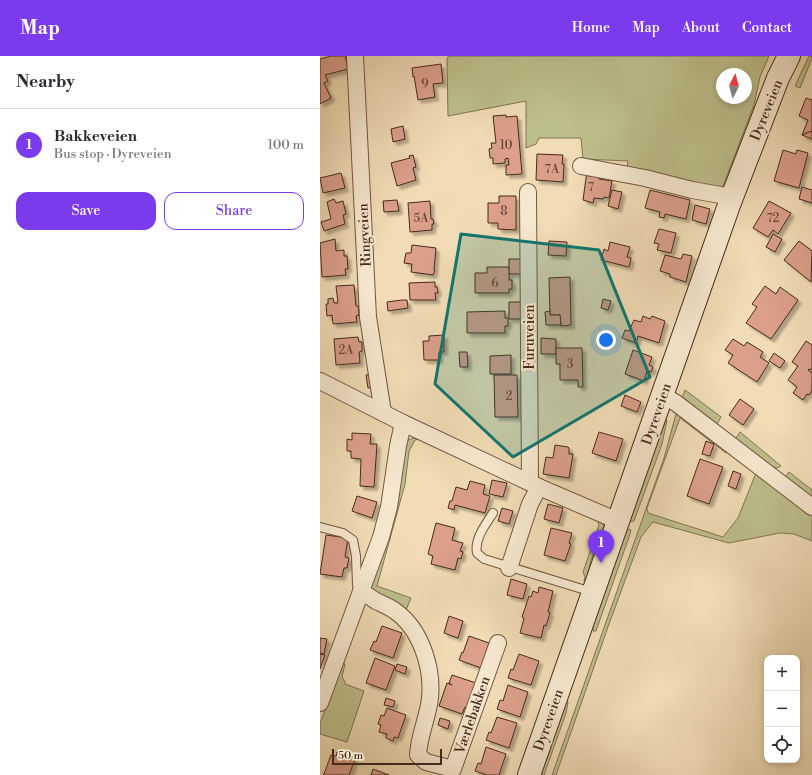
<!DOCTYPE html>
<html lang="en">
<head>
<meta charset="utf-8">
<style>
  body { margin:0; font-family:"Libre Bodoni",serif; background:#f2f2f3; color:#2b2b33 }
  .controls { position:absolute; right:12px; bottom:12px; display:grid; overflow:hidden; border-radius:8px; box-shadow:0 2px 6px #0003 }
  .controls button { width:36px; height:36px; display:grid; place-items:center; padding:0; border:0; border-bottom:1px solid #e1e1e2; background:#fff; color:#2b2b33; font:20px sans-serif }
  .compass { position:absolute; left:396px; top:12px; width:36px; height:36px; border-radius:50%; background:#fff; box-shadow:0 2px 6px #0003; rotate:6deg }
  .scale { position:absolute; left:12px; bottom:10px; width:110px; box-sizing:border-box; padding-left:4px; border:2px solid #462a1b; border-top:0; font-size:11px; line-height:14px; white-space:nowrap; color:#462a1b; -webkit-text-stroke:3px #f6e8cf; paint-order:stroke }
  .you { position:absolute; left:286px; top:284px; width:14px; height:14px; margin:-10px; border:3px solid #fff; border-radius:50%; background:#1a73e8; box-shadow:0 0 0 6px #1a73e833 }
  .badge { display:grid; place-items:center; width:26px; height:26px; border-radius:50%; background:#7c3aed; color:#fff; font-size:13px; font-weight:700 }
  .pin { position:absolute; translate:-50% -33px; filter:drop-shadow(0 1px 2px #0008) }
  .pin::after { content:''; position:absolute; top:21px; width:14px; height:12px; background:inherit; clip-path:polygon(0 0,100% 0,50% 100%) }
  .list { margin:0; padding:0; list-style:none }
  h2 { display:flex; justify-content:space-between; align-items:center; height:52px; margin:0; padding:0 16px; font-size:17px }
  h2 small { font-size:13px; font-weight:400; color:#7c7c81 }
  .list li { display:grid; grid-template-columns:26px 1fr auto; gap:12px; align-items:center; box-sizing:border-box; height:72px; padding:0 16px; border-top:1px solid #e1e1e2 }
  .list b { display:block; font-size:15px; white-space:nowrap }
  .list p { margin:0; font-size:13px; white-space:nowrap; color:#7c7c81 }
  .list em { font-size:13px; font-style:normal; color:#7c7c81 }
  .actions { display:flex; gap:8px; padding:12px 16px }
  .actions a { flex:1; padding:9px 0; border:1px solid #7c3aed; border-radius:12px; text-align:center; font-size:14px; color:#7c3aed }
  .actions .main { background:#7c3aed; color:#fff }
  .icon { flex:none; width:22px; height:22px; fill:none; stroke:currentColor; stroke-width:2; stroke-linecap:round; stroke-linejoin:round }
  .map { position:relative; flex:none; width:492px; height:719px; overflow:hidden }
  header { display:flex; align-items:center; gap:24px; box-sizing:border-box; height:56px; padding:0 20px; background:#7c3aed; color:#fff }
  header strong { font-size:19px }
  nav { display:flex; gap:22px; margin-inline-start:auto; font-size:14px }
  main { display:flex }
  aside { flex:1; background:#fff }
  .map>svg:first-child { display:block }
</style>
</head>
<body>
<header>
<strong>Map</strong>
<nav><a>Home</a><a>Map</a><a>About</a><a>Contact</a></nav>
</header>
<main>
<aside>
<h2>Nearby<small></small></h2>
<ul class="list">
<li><span class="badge">1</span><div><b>Bakkeveien</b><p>Bus stop · Dyreveien</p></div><em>100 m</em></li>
</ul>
<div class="actions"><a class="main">Save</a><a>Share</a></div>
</aside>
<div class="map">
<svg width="492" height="719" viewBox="0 0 492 719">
  <defs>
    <filter id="shadow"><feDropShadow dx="3.5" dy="3.5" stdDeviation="1" flood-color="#0004"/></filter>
  </defs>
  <rect width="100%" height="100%" fill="#f1dcb5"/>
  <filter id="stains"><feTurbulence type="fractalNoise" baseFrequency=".005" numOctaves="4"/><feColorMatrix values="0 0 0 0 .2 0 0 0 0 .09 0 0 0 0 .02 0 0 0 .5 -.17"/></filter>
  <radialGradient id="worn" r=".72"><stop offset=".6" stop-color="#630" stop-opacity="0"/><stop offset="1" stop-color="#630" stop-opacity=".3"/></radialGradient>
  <g fill="#bdbf8b" stroke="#827453" fill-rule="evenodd">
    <path d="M128 0H449L440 21 434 49 403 130 399 133 307 112 308 105 263 103 261 82H219L216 88 206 92V45L128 60 127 3 128 2ZM402 18H426V42H402Z"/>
    <path d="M489 0H492V2L480 32 475 30Z"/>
    <path d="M365 334 401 361 397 368 362 342Z"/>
    <path d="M359 357 407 394 406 397 360 362 327 452 328 457 403 481 418 462 436 417 492 457V485L474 478 460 477 409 487 333 466 321 481 289 568 236 719H232L344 402 356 358Z"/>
    <path d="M346 363 347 364 342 388 314 465 311 466 309 463Z"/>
    <path d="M420 376 461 410 457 412 452 411 417 384 416 382Z"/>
    <path d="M94 382H104L95 384 89 395 85 428 57 530 91 542 86 554 101 571 108 584 103 581 53 534 51 531V521L83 391 88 384Z"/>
    <path d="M469 416 492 434V443L465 421Z"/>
    <path d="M278 466H282L284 470 271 504 266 525H264L265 521 263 516 279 469Z"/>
    <path d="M305 472 311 474 309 481 276 575H273L274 560Z"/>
    <path d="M22 606 25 608 22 621 25 626V628L44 635 27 686 0 678V668Z"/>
    <path d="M248 646 246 657 224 719H218L245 647Z"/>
  </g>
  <g fill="#db9f8a" stroke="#462a1b" filter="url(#shadow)">
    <path d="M11 0H25L28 13 5 19 8 25 4 27 11 42 0 48V3Z"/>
    <path d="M121 8 123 27 113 28 115 41 98 44 94 20 93 21 92 12Z"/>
    <path d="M486 42 492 44V75L482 79 488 64 479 60Z"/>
    <path d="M186 59V61L197 60 202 118 186 119V109H189L188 102 185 103V107L173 108V102H170L169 93 172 92 171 87H176L173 60Z"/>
    <path d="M83 70 85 83 73 86 71 73Z"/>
    <path d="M492 75V83L482 79Z"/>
    <path d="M463 94 476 98 477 94 488 97 479 132 454 125Z"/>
    <path d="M217 98 243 99 242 108H244L243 126 216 124Z"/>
    <path d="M93 99 96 111 93 112 96 124 77 130 71 107 90 102 89 100Z"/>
    <path d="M267 115 280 117 279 123 292 125 289 142 284 141 283 143 274 142 273 147 263 144Z"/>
    <path d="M21 117 25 132 3 137 0 122Z"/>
    <path d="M482 131 492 134V147L479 143Z"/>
    <path d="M292 134 302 136 298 153 288 150Z"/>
    <path d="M330 134 370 144 366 163 345 158 344 162 339 161 340 156 325 152Z"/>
    <path d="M179 140H196V174L178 173V167H168V147H179Z"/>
    <path d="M14 143 16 147 23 145 26 158 23 159 25 168 4 175 1 166 11 163 7 146Z"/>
    <path d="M77 144 79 155 64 156 63 145Z"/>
    <path d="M110 145 111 163H113L114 168H112V174L90 176 88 147Z"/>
    <path d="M449 145 471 157 458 178 453 174 448 181 433 172Z"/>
    <path d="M375 149 390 153 386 168 372 164Z"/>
    <path d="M339 173 356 177 351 197 337 194 339 188 334 187Z"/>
    <path d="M453 178 462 183 455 196 446 191Z"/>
    <path d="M15 183 16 195 24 194V200H27L28 213H25L26 219 2 221 0 187Z"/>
    <path d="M229 185 247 186 246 200 228 199Z"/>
    <path d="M479 185 492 195 491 226 464 204Z"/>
    <path d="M290 186 310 191 307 201 311 202 309 211 281 204 284 193 288 195Z"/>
    <path d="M92 189 116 192 114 214H115L113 219 91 216 92 208 84 207 86 197H91Z"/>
    <path d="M363 198 372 200 366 226 350 221V218L340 215 345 199 361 203Z"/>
    <rect x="189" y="203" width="15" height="15"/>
    <path d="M167 211H189V224H192V233H189V237H155V217H167Z"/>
    <path d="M250 221 251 269 241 270 240 259H230L229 222Z"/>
    <path d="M115 226V231H117L118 237H115L116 244H90L89 227Z"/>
    <path d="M34 229 36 250H38L39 259 36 260 37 266 13 268 12 259 7 260 6 248H8V243L13 242 14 247H18L16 230Z"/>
    <path d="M445 230 456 238 460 231 478 244 451 283 426 267 437 251 432 248Z"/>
    <path d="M283 243 291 245 288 254 281 252Z"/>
    <path d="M82 244H87L88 252 68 255 67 246Z"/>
    <path d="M189 246H204L205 263H189Z"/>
    <path d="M185 255V262H188V270H185V277H147V256Z"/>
    <path d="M230 255V259H240L241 269H226L225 256Z"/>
    <path d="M323 260 330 263 332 260 345 265 339 287 318 280 316 287 302 282 305 274 309 275 314 264 321 266Z"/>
    <path d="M124 279V296H119V304H104L103 285H109V280Z"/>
    <path d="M38 281 39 286H42V295L39 296 40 307 16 309 14 283Z"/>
    <path d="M221 282 236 283V298H221Z"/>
    <path d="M413 283 424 290 427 286 443 296 440 301 449 307 437 326 408 307 413 299 405 294Z"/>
    <path d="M486 285 492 289V312L491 314 489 313 488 314 492 317V334L489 339 487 338 483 344 473 337 477 331 468 324 478 310 472 306Z"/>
    <path d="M236 292H262L263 331H258V324H240V308H236Z"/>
    <path d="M313 294 332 301 329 309 333 311 331 316 327 315 324 325 305 318Z"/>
    <path d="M139 296H147L148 311H140Z"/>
    <path d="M454 297 465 305 460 312 449 305Z"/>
    <path d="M191 299V318H170V300Z"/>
    <path d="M53 318 55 331 48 332 46 319Z"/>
    <path d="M174 319H197L198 361H175Z"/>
    <path d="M305 339 321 346 317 356 301 350Z"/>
    <path d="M420 343 434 353 423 369 409 359Z"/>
    <path d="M279 376 303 383 296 405 272 397Z"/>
    <path d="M32 377 51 378 50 388H57L54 431 40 430 41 403 31 402V395H27V383L32 384Z"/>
    <path d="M386 385 394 388 390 400 382 398Z"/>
    <path d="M235 389 248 391 249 392V398H253L249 422 223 418 226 401 233 402Z"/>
    <path d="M380 403 403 411 389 448 367 440Z"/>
    <path d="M413 415 421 418 416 433 408 430Z"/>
    <path d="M172 424 187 427 183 441 169 438Z"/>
    <path d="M150 425 165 429 163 438 170 440 165 457 135 449 134 454 128 452 130 445H132L136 431 147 434Z"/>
    <path d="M37 440 57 446 52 462 32 455Z"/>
    <path d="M228 448 243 452 239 467 224 463Z"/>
    <path d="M182 452 193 455 189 468 178 465Z"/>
    <path d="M116 467 135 472 132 484 143 487 140 495 143 496 141 503 138 502 135 514 111 508 113 500 108 498Z"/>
    <path d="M231 472 252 477 249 487 251 488 245 505 224 499Z"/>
    <path d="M6 479 28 482 25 501 29 502 27 512H24L22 521 0 518Z"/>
    <path d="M191 523 207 528 203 543 187 539Z"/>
    <path d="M219 531 233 535 228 556 230 557 226 570 224 569 221 582 200 577 204 562 202 561 209 540 211 541 213 535 218 537Z"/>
    <path d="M129 560 143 565 138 582 124 577Z"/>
    <path d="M62 570 82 577 73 602 50 594 54 585 56 586Z"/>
    <path d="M149 580 169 587 161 612 139 604 142 596 143 597Z"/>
    <path d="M0 582 7 583 4 598 0 597Z"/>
    <path d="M0 598 5 599 0 613Z"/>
    <path d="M199 598 219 605 211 629 188 622 191 613 193 614Z"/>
    <path d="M55 602 75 610 66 634 46 627Z"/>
    <path d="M77 608 87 611 85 618 75 614Z"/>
    <path d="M132 619 156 627 147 652 145 651 142 658 119 650 127 627 132 629 129 627Z"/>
    <path d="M188 629 208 636 200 661 177 653 180 644 183 645Z"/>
    <path d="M66 642 75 645 73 651 64 649Z"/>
    <path d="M67 652 86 659 78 682 74 681 73 685 66 682 67 678 59 676 61 669 58 668 61 659 64 660Z"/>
    <path d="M177 661 197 667 189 692 166 684 169 676 171 677Z"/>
    <path d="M120 662 130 665 128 673 118 669Z"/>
    <path d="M166 691 186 698 179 719H167L155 715 158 707 161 708Z"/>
    <path d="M17 696 35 703 29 719H3L4 718 11 699 16 700Z"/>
    <path d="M53 713 69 719H51Z"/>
  </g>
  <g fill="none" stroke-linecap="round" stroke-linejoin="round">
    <g stroke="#715642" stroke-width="10">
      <g id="service">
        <path d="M173 457C166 468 154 483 157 497L164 503 272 536"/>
        <path d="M0 471 23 477 33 484 36 500 37 529 39 533"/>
      </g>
    </g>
    <g stroke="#715642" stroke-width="18">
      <g id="minor">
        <path d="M35 0 48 261 63 357"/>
        <path d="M261 110 325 122 372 134 412 141"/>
        <path d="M208 136 210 426"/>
        <path d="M0 325 83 367 219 431 298 465"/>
        <path d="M343 339 356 347 492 451"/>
        <path d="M189 512 210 448 219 431"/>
        <path d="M41 535C46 538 51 542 56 545 62 548 70 551 75 555 101 573 113 612 110 642 108 661 99 679 98 699L106 706 133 713 178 587"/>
        <path d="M0 647 61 481 69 451 78 390 83 367"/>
      </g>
    </g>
    <g stroke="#462a1b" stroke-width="24">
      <path id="secondary" d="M209 719 409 149 458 22 469 0"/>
    </g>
    <use href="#service" stroke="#f6e8cf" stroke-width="8"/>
    <use href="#minor" stroke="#f6e8cf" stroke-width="16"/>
    <use href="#secondary" stroke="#f6e8cf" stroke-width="22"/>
  </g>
  <path fill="#0f766e" fill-opacity="0.2" stroke="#0f766e" stroke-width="3" stroke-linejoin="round" d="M141 178 279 194 330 321 193 401 115 328Z"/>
  <g text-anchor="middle" stroke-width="4" stroke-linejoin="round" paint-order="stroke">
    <g font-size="12" fill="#6b4737">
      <text x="105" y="32">9</text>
      <text x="186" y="93">10</text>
      <text x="232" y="117">7A</text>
      <text x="271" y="135">7</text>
      <text x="184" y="159">8</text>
      <text x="101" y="166">5A</text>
      <text x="453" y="166">72</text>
      <text x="175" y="231">6</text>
      <text x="26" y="298">2A</text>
      <text x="250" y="312">3</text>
      <text x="189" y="344">2</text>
    </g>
    <g font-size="14" fill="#462a1b" stroke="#f6e8cf">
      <text transform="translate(446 54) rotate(-68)" y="5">Dyreveien</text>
      <text transform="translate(44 179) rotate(-93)" y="5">Ringveien</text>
      <text transform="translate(209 281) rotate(-90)" y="5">Furuveien</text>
      <text transform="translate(336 358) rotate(-71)" y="5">Dyreveien</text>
      <text transform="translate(152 659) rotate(-71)" y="5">Værlebakken</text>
      <text transform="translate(228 664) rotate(-71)" y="5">Dyreveien</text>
    </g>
  </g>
  <rect width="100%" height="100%" filter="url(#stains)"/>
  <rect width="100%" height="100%" fill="url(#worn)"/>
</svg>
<div class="controls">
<button>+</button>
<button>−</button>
<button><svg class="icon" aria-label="locate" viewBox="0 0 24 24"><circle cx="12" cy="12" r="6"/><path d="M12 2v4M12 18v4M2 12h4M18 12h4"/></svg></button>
</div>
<svg class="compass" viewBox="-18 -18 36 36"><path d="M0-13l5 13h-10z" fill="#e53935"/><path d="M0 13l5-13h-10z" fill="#7c7c81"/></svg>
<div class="scale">50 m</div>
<div class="you"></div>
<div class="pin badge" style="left:281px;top:507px">1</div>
</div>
</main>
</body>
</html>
